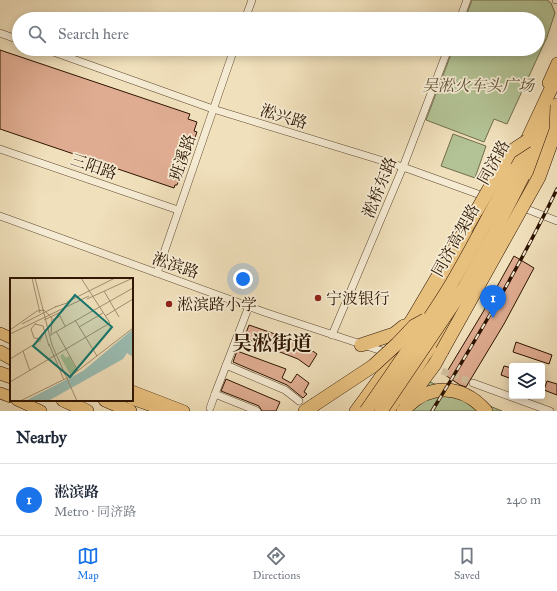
<!DOCTYPE html>
<html lang="en">
<head>
<meta charset="utf-8">
<style>
  body { margin:0; font-family:"IM FELL Great Primer","Noto Serif SC",serif; background:#f2f2f3; color:#1f2937 }
  .controls { position:absolute; right:12px; bottom:12px; display:grid; overflow:hidden; border-radius:4px; box-shadow:0 2px 10px #0003 }
  .controls button { width:36px; height:36px; display:grid; place-items:center; padding:0; border:0; border-bottom:1px solid #e0e1e3; background:#fff; color:#1f2937; font:20px sans-serif }
  .you { position:absolute; left:243px; top:279px; width:14px; height:14px; margin:-10px; border:3px solid #fff; border-radius:50%; background:#1a73e8; box-shadow:0 0 0 6px #1a73e833 }
  .badge { display:grid; place-items:center; width:26px; height:26px; border-radius:50%; background:#1a73e8; color:#fff; font-size:13px; font-weight:700 }
  .pin { position:absolute; translate:-50% -33px; filter:drop-shadow(0 1px 2px #0008) }
  .pin::after { content:''; position:absolute; top:21px; width:14px; height:12px; background:inherit; clip-path:polygon(0 0,100% 0,50% 100%) }
  .list { margin:0; padding:0; list-style:none }
  h2 { display:flex; justify-content:space-between; align-items:center; height:52px; margin:0; padding:0 16px; font-size:17px }
  h2 small { font-size:13px; font-weight:400; color:#747a83 }
  .list li { display:grid; grid-template-columns:26px 1fr auto; gap:12px; align-items:center; box-sizing:border-box; height:72px; padding:0 16px; border-top:1px solid #e0e1e3 }
  .list b { display:block; font-size:15px; white-space:nowrap }
  .list p { margin:0; font-size:13px; white-space:nowrap; color:#747a83 }
  .list em { font-size:13px; font-style:normal; color:#747a83 }
  .icon { flex:none; width:22px; height:22px; fill:none; stroke:currentColor; stroke-width:2; stroke-linecap:round; stroke-linejoin:round }
  .map { position:relative; flex:none; width:557px; height:411px; overflow:hidden }
  .search { position:absolute; background:#fff; box-shadow:0 2px 10px #0003; left:12px; right:12px; top:12px; height:44px; display:flex; align-items:center; gap:10px; box-sizing:border-box; padding:0 14px; border-radius:22px; color:#747a83; font-size:15px }
  .sheet { height:124px; background:#fff }
  nav { display:flex; justify-content:space-around; align-items:center; box-sizing:border-box; height:56px; border-top:1px solid #e0e1e3; background:#fff; font-size:11px; color:#747a83 }
  nav a { display:grid; justify-items:center; gap:2px }
  nav .on { color:#1a73e8 }
  .map>svg:first-child { display:block }
</style>
</head>
<body>
<div class="map">
<svg width="557" height="411" viewBox="0 0 557 411">
  <rect width="100%" height="100%" fill="#f0e0bb"/>
  <filter id="stains"><feTurbulence type="fractalNoise" baseFrequency=".005" numOctaves="4"/><feColorMatrix values="0 0 0 0 .2 0 0 0 0 .09 0 0 0 0 .02 0 0 0 .5 -.17"/></filter>
  <radialGradient id="worn" r=".72"><stop offset=".6" stop-color="#630" stop-opacity="0"/><stop offset="1" stop-color="#630" stop-opacity=".3"/></radialGradient>
  <g fill="#b3c395" stroke="#706c4b">
    <path d="M472 0H547L551 3 555 13 547 37 507 124 494 119 484 142 426 120 453 49H538V19H465Z"/>
    <path d="M453 134 486 146 475 178 441 166Z"/>
    <path d="M430 382 502 411H404L416 390Z"/>
  </g>
  <g fill="#dfac91" stroke="#2d1401">
    <path d="M0 50 190 114 188 119 197 122 194 131 197 132 177 185H175L174 188 0 129Z"/>
    <path d="M514 256 534 268 504 324 466 387 460 385 445 375 483 312Z"/>
    <path d="M249 325 301 343 317 354 309 367 298 359 244 338Z"/>
    <path d="M516 342 552 355 549 364 513 352Z"/>
    <path d="M237 351 286 369 282 378 291 383 297 374 309 383 304 392 307 394 303 398 287 385 233 362Z"/>
    <path d="M504 366 512 368V379L501 375Z"/>
    <path d="M226 379 280 402 276 411H262L259 406 221 391Z"/>
    <path d="M547 381 557 384V395L544 390Z"/>
  </g>
  <g fill="none" stroke-linecap="round" stroke-linejoin="round">
    <path stroke="#d3c19f" stroke-width="7" stroke-dasharray="7 3.5" stroke-linecap="butt" d="M442 371 473 383"/>
    <g stroke="#5e4730" stroke-width="8">
      <g id="street">
        <path d="M556 0H557"/>
        <path d="M245 19 252 0"/>
        <path d="M460 19 467 0"/>
        <path d="M0 33 19 40"/>
        <path d="M45 49 213 109 403 167 486 197"/>
        <path d="M0 149 178 210"/>
        <path d="M519 206 557 221"/>
        <path d="M0 216 264 312 388 353"/>
        <path d="M157 273 234 49"/>
        <path d="M249 306 215 394 257 411"/>
        <path d="M332 335 403 167 448 49"/>
        <path d="M226 365 285 390 299 401"/>
        <path d="M473 383 550 411"/>
        <path d="M210 408 215 394"/>
      </g>
    </g>
    <g stroke="#2d1401" stroke-width="12">
      <g id="primary">
        <path d="M548 83 557 63"/>
        <path d="M512 211 542 156"/>
        <path d="M419 320 433 298 469 237"/>
        <path d="M0 333 11 338"/>
        <path d="M132 391 184 411"/>
        <path d="M0 393 11 397"/>
        <path d="M17 400 41 411"/>
        <path d="M355 411 393 359"/>
        <path d="M389 411 447 323"/>
      </g>
    </g>
    <g stroke="#2d1401" stroke-width="14">
      <g id="highway">
        <path d="M513 170 557 76"/>
        <path d="M523 176 557 105"/>
        <path d="M361 345 394 334 404 326"/>
        <path d="M0 352 11 358"/>
        <path d="M389 365V354L412 320 477 210"/>
        <path d="M0 373 11 377"/>
        <path d="M132 398 169 411"/>
        <path d="M63 400 87 411"/>
        <path d="M105 400 130 411"/>
        <path d="M406 403 435 364 442 351"/>
        <path d="M305 411 314 405"/>
        <path d="M403 411C428 383 461 383 486 411"/>
      </g>
    </g>
    <use href="#street" stroke="#f5ebd3" stroke-width="7"/>
    <use href="#primary" stroke="#e8c07e" stroke-width="11"/>
    <use href="#highway" stroke="#e8c07e" stroke-width="13"/>
    <g stroke="#2d1401" stroke-width="3.5">
      <path id="rail" d="M432 411C477 338 520 266 557 189"/>
    </g>
    <use href="#rail" stroke="#f5ebd3" stroke-width="2" stroke-dasharray="6" stroke-linecap="butt"/>
    <g stroke="#2d1401" stroke-width="14" stroke-linecap="butt">
      <g id="highway-bridge">
        <path d="M477 210 510 152 527 141"/>
        <path d="M442 351 539 177 556 130 557 105"/>
        <path d="M314 405 373 366 397 344 414 326 425 320"/>
        <path d="M366 411C394 370 423 330 449 288 472 249 492 210 513 170"/>
        <path d="M381 411 464 288 494 233 523 176"/>
      </g>
    </g>
    <use href="#highway-bridge" stroke="#e8c07e" stroke-width="13"/>
  </g>
  <g fill="#8f2418" stroke="#f5ebd3" stroke-width="1.5">
    <circle cx="318" cy="298" r="4"/>
    <circle cx="169" cy="304" r="4"/>
  </g>
  <g text-anchor="middle" stroke-width="3.5" stroke-linejoin="round" paint-order="stroke">
    <g font-size="16" font-style="italic" fill="#5c5135" stroke="#f5ebd3">
      <text x="478" y="91">吴淞火车头广场</text>
    </g>
    <g font-size="16" fill="#2d1401" stroke="#f5ebd3">
      <text transform="translate(284 116) rotate(17)" y="6">淞兴路</text>
      <text transform="translate(182 157) rotate(-71)" y="6">班溪路</text>
      <text transform="translate(493 162) rotate(-61)" y="6">同济路</text>
      <text transform="translate(94 166) rotate(19)" y="6">三阳路</text>
      <text transform="translate(379 187) rotate(-68)" y="6">淞桥东路</text>
      <text transform="translate(455 240) rotate(-61)" y="6">同济高架路</text>
      <text transform="translate(176 265) rotate(19)" y="6">淞滨路</text>
    </g>
    <g font-size="16" fill="#2d1401" stroke="#f5ebd3" text-anchor="start">
      <text x="326" y="304">宁波银行</text>
      <text x="177" y="310">淞滨路小学</text>
    </g>
    <g font-size="20" font-weight="bold" fill="#2d1401" stroke="#f5ebd3">
      <text x="272" y="350">吴淞街道</text>
    </g>
  </g>
  <g transform="translate(10 278)">
    <rect width="123" height="123" fill="#f0e0bb"/>
    <path d="M53 76 56 80 59 78 67 93 61 98 50 78Z" fill="#b3c395"/>
    <path d="M123 51V79L117 75 113 81 38 123H15L73 93Z" fill="#9abdb3"/>
    <path fill="none" stroke="#a28e71" stroke-width="1" d="M22 0 30 35M25 0 42 67 67 123M94 13 109 39M77 21 123 0M57 24 105 0M45 29 60 24M95 38 123 21M34 42 53 33M43 42 50 38 55 48M65 42 87 78M26 45 21 51 24 60 31 61 34 54M12 46 47 28M25 46 33 48 39 68M69 49 93 35M0 52 27 33 34 32 42 40 41 58M46 53 68 93M0 56 79 18M42 56 123 10M39 66 54 102M13 73 20 93M0 81 31 62M0 104 100 45 71 0M10 123 61 98 123 50"/>
    <path fill="#0f766e" fill-opacity="0.15" stroke="#0f766e" stroke-width="2" d="M65 17 102 49 60 99 23 68Z"/>
    <rect width="123" height="123" fill="none" stroke="#2d1401" stroke-width="2"/>
  </g>
  <rect width="100%" height="100%" filter="url(#stains)"/>
  <rect width="100%" height="100%" fill="url(#worn)"/>
</svg>
<div class="controls">
<button><svg class="icon" aria-label="layers" viewBox="0 0 24 24"><path d="M12 4l9 5-9 5-9-5zM3 14l9 5 9-5"/></svg></button>
</div>
<div class="you"></div>
<div class="pin badge" style="left:493px;top:318px">1</div>
<div class="search"><svg class="icon" aria-label="search" viewBox="0 0 24 24"><circle cx="10" cy="10" r="6"/><path d="M15 15l6 6"/></svg>Search here</div>
</div>
<section class="sheet">
<h2>Nearby<small></small></h2>
<ul class="list">
<li><span class="badge">1</span><div><b>淞滨路</b><p>Metro · 同济路</p></div><em>240 m</em></li>
</ul>
</section>
<nav>
<a class="on"><svg class="icon" aria-label="map" viewBox="0 0 24 24"><path d="M3 6l6-2 6 2 6-2v14l-6 2-6-2-6 2zM9 4v14M15 6v14"/></svg>Map</a>
<a><svg class="icon" aria-label="directions" viewBox="0 0 24 24"><path d="M12 3l9 9-9 9-9-9zM9 14v-3h6M13 9l2 2-2 2"/></svg>Directions</a>
<a><svg class="icon" aria-label="saved" viewBox="0 0 24 24"><path d="M7 4h10v16l-5-4-5 4z"/></svg>Saved</a>
</nav>
</body>
</html>
